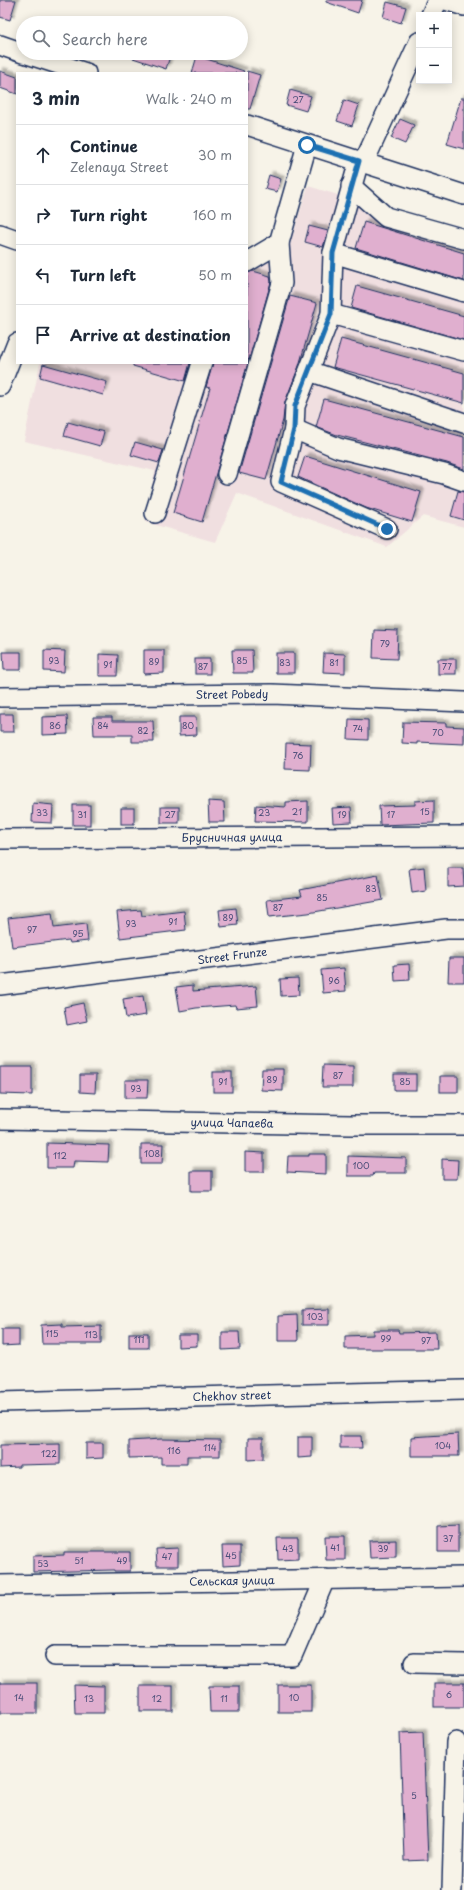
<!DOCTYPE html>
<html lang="en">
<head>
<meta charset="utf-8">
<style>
  body { margin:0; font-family:"Playpen Sans",sans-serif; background:#f2f2f3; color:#1f2937 }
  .controls { position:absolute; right:12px; top:12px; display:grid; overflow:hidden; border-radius:0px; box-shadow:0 2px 10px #0003 }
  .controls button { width:36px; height:36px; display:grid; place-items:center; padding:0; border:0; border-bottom:1px solid #e0e1e3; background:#fff; color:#1f2937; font:20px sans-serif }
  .stop { position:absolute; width:12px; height:12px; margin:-9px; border:3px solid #1f6fb2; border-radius:50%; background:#fff }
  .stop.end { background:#1f6fb2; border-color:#fff; box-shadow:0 1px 4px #0008 }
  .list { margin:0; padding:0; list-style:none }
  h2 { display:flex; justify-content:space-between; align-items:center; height:52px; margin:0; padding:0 16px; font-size:17px }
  h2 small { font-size:13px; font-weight:400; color:#747a83 }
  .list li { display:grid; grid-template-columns:26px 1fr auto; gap:12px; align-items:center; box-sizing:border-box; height:60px; padding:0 16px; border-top:1px solid #e0e1e3 }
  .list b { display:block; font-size:15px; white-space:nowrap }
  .list p { margin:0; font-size:13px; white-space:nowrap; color:#747a83 }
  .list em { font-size:13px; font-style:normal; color:#747a83 }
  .icon { flex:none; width:22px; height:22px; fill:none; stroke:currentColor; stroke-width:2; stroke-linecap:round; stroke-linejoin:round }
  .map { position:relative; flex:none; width:464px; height:1890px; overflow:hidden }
  .search { position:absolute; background:#fff; box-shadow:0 2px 10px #0003; left:16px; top:16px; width:232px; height:44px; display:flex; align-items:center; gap:10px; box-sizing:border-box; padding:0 14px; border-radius:22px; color:#747a83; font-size:15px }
  .panel { position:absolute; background:#fff; box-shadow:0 2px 10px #0003; left:16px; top:72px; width:232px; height:292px; border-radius:0px }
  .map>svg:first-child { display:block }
</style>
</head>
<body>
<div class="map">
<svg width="464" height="1890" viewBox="0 0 464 1890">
  <defs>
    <filter id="shadow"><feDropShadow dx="3.5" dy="-3.5" stdDeviation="1" flood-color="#0004"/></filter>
  </defs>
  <rect width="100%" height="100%" fill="#f7f3e8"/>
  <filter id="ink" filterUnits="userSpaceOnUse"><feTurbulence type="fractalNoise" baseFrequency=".025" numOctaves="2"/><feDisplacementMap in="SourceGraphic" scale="8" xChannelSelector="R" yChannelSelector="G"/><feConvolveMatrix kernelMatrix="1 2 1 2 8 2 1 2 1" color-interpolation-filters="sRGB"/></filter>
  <g filter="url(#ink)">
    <path fill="#f0dfe0" d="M308 186 464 233V527L423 516 387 547 237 493 215 542 145 522 155 471 24 441 40 363H247V255L286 257Z"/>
    <g fill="#e0afcf" stroke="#1b2f5e" filter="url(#shadow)">
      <path d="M0 0H16L10 20 0 17Z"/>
      <path d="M326 0H362L358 13 326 2Z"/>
      <path d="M387 2 406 7 401 23 383 17Z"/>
      <path d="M124 53H171L166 69 124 55Z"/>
      <path d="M197 56 244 71 243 73H192Z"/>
      <path d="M0 71 17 77V94L0 88Z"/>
      <path d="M247 71 260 75 250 109H247Z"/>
      <path d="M290 90 311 96 306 111 286 105Z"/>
      <path d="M461 98H464V149L447 144Z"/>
      <path d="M344 100 359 105 352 126 337 121Z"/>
      <path d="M400 119 414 125 405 144 391 138Z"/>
      <path d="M269 175 281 179 277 192 265 189Z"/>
      <path d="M364 222 464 253V281L356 248Z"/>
      <path d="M309 226 328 231 323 247 305 242Z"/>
      <path d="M253 271 270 276 271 282 249 360 247 359V273Z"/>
      <path d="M357 286 464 316V340L351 308Z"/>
      <path d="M290 296 317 303 299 366 285 402 283 420 266 480 239 473Z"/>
      <path d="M341 339 464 373V403L333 367Z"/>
      <path d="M133 363H190L185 381 133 366Z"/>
      <path d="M213 363H248L202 522 173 513 210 388 206 387Z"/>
      <path d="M43 364 107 382 103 395 40 377Z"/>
      <path d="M324 399 464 437V469L447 463 337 435 316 427Z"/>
      <path d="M68 422 104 432 100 446 64 436Z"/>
      <path d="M135 442 163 450 159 463 131 455Z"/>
      <path d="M305 456 421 492 412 522 366 508 298 477Z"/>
      <path d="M458 491 464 492V520L451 516Z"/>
      <path d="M374 630 398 631 397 659 373 658Z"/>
      <path d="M44 650 65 651 64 672 44 671Z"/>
      <path d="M144 650H164V673L144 674Z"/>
      <path d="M232 650H252L253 673H233Z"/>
      <path d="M3 652H21V670H4Z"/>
      <rect x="276" y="653" width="18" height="20"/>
      <path d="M324 653 345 654V673L323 672Z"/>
      <path d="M99 654 118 655 117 676H99Z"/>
      <rect x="195" y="659" width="15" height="15"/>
      <rect x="438" y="659" width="18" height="15"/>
      <path d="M0 714H13L14 732H0Z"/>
      <path d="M67 716 68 734 42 735V717Z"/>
      <path d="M93 717H112V721H153L154 742H132V735H94Z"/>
      <path d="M179 717H196L197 735 179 736Z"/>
      <path d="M349 719 368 720V740L348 739Z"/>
      <path d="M403 722 446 723V726L464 727V744L417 742V744L402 743Z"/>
      <path d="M286 743 311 744 310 770 285 769Z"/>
      <path d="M434 800V823L380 825 379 806 415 805V801Z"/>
      <path d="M208 801 224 802 225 822H209Z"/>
      <path d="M308 801V822L255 821 256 805 286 807V802Z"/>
      <path d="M33 803 53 805 52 823 32 822Z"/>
      <rect x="73" y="805" width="17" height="20"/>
      <rect x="161" y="807" width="18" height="16"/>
      <path d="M351 807 352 822 333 823 332 808Z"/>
      <rect x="121" y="808" width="13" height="16"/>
      <path d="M424 867 426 891 412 893 409 869Z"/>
      <path d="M448 868H463L464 886 448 887Z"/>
      <path d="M378 875 383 900 308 913 269 917 267 900 302 896 300 890Z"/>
      <path d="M236 908 238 925 221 927 219 910Z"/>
      <path d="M141 910 142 916 184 911 186 930 120 938 117 912Z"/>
      <path d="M52 913 54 928 86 924 88 941 70 943 69 940 12 947 8 918Z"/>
      <path d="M449 958H464V982H448Z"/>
      <path d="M409 964 410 980 395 981 394 965Z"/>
      <path d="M344 968 346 991 323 993 321 970Z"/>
      <path d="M298 978 299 995 281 996 280 979Z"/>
      <path d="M193 985V991L256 986 258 1006 236 1008 235 1005 196 1008 180 1011 176 987Z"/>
      <path d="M143 996 146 1015 126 1018 123 999Z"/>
      <path d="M83 1003 87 1021 67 1025 64 1007Z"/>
      <path d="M323 1065 353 1066V1087H322Z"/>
      <path d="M0 1067H32V1095L0 1094Z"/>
      <path d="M262 1069H283V1091L261 1090Z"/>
      <rect x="213" y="1072" width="19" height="20"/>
      <rect x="394" y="1074" width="22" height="16"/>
      <path d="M80 1075H96L95 1093 80 1092Z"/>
      <rect x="440" y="1076" width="18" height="16"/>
      <path d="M125 1080H148L147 1098H125Z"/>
      <path d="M47 1143 109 1145 108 1162 74 1161 73 1168H47Z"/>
      <path d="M141 1144H163L162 1164H141Z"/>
      <path d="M245 1152 264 1153V1172H245Z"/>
      <path d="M309 1154H326V1174L287 1172 288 1156H309Z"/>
      <path d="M348 1156 406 1158V1173H374L373 1176H348Z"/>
      <path d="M442 1159 458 1160 457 1179H442Z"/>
      <rect x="191" y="1171" width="21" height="20"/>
      <path d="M329 1309V1325H302V1310Z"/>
      <path d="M297 1315 298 1341H278V1316Z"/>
      <path d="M62 1324V1327L101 1326V1344H42L41 1325Z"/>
      <path d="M2 1329H19V1345L2 1346Z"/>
      <path d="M373 1330H398L399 1333 436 1332 437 1349H345V1336L373 1335Z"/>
      <path d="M222 1332H239L240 1349 222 1350Z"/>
      <rect x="129" y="1333" width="19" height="15"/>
      <path d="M178 1335H197V1346L178 1347Z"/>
      <path d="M458 1434 459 1456H411V1437Z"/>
      <path d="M340 1436H361L362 1448H340Z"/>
      <path d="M298 1437H312V1457L298 1458Z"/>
      <path d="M248 1438H263V1459L248 1460Z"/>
      <path d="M161 1439 220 1440V1456H187V1464H161V1457L129 1458V1441Z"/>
      <path d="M86 1443H103V1458L86 1459Z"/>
      <path d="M60 1444V1464L19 1465V1467L0 1468V1445Z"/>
      <path d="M458 1525V1552H438V1526Z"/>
      <path d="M325 1536H345V1560H326Z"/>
      <path d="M277 1538H298V1559L278 1560Z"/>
      <path d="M396 1540V1557L370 1558 369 1541Z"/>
      <path d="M222 1546H240V1565L223 1566Z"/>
      <path d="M178 1548V1566H157L156 1549Z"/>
      <path d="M64 1552H130V1571H114V1570L33 1572V1556L64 1555Z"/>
      <rect x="0" y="1683" width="37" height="30"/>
      <rect x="434" y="1683" width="30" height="24"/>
      <path d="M74 1685 104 1686V1713H75Z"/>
      <rect x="278" y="1685" width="33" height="27"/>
      <rect x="140" y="1686" width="33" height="25"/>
      <path d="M209 1686H239V1712H210Z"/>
      <path d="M423 1732 428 1860 404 1861 400 1733Z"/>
    </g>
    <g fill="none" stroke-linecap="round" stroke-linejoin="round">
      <g stroke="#1b2f5e" stroke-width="22">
        <g id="minor">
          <path d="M445 0 464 6"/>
          <path d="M431 15 438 0"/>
          <path d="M0 45 23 53"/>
          <path d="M24 53 86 73"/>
          <path d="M247 125 464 195"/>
          <path d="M359 161 333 253 331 314 295 406 294 429 281 482 387 529"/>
          <path d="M364 162 419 42"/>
          <path d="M351 186 386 217 464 239"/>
          <path d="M0 234 17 240"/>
          <path d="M333 253 464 292"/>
          <path d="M247 262 279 243 307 145"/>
          <path d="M331 314 464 351"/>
          <path d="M309 371 464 423"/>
          <path d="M0 386 17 343"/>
          <path d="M294 429 338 448 444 474 464 481"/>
          <path d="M227 474 282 283 279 243"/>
          <path d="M155 513 202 363"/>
          <path id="s1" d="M0 697 272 694 464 702"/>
          <path id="s2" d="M0 839 464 836"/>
          <path id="s3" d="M0 985 446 929H464"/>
          <path id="s4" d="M0 1119 351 1125H464"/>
          <path id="s5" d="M0 1402 464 1390"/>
          <path id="s6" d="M0 1585 464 1577"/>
          <path d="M55 1656H292L325 1579"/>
          <path d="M414 1663 464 1664"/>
          <path d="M452 1890 456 1742"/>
        </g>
      </g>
      <use href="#minor" stroke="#f7f3e8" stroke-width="19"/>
    </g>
  </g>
  <g fill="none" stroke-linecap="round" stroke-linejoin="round" filter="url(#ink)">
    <path stroke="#1f6fb2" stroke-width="5" d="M307 145 359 161 333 253 331 314 295 406 294 429 281 482 387 529"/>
  </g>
  <g text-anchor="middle" stroke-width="3.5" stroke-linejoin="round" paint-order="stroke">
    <g font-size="9" fill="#4c4f7a">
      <text x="298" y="103">27</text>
      <text x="385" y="647">79</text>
      <text x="54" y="664">93</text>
      <text x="242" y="664">85</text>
      <text x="154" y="665">89</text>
      <text x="285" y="666">83</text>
      <text x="334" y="666">81</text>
      <text x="108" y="668">91</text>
      <text x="203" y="670">87</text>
      <text x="447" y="670">77</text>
      <text x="55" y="729">86</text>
      <text x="103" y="729">84</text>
      <text x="188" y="729">80</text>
      <text x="358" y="732">74</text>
      <text x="143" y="734">82</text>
      <text x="438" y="736">70</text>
      <text x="298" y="759">76</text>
      <text x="297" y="815">21</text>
      <text x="425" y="815">15</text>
      <text x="42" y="816">33</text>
      <text x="264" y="816">23</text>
      <text x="82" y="818">31</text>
      <text x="170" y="818">27</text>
      <text x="342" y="818">19</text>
      <text x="391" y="818">17</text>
      <text x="371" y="892">83</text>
      <text x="322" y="901">85</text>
      <text x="278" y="911">87</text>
      <text x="228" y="921">89</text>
      <text x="173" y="925">91</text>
      <text x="131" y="927">93</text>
      <text x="32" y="933">97</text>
      <text x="78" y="937">95</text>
      <text x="334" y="984">96</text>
      <text x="338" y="1079">87</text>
      <text x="272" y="1083">89</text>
      <text x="223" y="1085">91</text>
      <text x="405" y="1085">85</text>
      <text x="136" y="1092">93</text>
      <text x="152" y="1157">108</text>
      <text x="60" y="1159">112</text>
      <text x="361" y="1169">100</text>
      <text x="315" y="1320">103</text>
      <text x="52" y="1337">115</text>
      <text x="91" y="1338">113</text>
      <text x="386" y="1342">99</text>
      <text x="139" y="1343">111</text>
      <text x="426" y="1344">97</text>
      <text x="443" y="1449">104</text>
      <text x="210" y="1451">114</text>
      <text x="174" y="1454">116</text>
      <text x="49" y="1457">122</text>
      <text x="448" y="1542">37</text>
      <text x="335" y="1551">41</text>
      <text x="288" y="1552">43</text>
      <text x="383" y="1552">39</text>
      <text x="231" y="1559">45</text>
      <text x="167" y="1560">47</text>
      <text x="79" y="1564">51</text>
      <text x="122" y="1564">49</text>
      <text x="43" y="1567">53</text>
      <text x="449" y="1698">6</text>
      <text x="19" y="1701">14</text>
      <text x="294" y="1701">10</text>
      <text x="89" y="1702">13</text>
      <text x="157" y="1702">12</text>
      <text x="224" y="1702">11</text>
      <text x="414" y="1799">5</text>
    </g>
    <g font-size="11" fill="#1b2f5e" stroke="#f7f3e8">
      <text dy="4" stroke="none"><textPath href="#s1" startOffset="232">Street Pobedy</textPath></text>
      <text dy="4" stroke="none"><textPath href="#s2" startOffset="232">Брусничная улица</textPath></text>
      <text dy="4" stroke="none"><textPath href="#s3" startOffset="234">Street Frunze</textPath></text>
      <text dy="4" stroke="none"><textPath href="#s4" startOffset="232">улица Чапаева</textPath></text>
      <text dy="4" stroke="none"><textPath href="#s5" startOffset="232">Chekhov street</textPath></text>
      <text dy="4" stroke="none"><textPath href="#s6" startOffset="232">Сельская улица</textPath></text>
    </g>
  </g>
</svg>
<div class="controls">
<button>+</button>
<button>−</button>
</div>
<div class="stop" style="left:307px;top:145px"></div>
<div class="stop end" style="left:387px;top:529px"></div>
<div class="search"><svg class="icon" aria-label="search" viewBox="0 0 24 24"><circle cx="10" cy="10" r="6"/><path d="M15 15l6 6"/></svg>Search here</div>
<section class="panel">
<h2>3 min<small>Walk · 240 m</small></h2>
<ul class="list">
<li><svg class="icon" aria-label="ahead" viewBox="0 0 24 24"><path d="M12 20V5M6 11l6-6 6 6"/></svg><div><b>Continue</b><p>Zelenaya Street</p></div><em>30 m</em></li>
<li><svg class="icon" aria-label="right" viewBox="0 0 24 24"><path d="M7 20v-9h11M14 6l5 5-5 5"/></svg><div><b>Turn right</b></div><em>160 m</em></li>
<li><svg class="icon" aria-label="left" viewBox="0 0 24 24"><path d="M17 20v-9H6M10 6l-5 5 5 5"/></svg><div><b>Turn left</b></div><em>50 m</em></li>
<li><svg class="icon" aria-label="arrive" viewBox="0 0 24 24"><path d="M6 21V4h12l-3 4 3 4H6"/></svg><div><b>Arrive at destination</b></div></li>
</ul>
</section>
</div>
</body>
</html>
